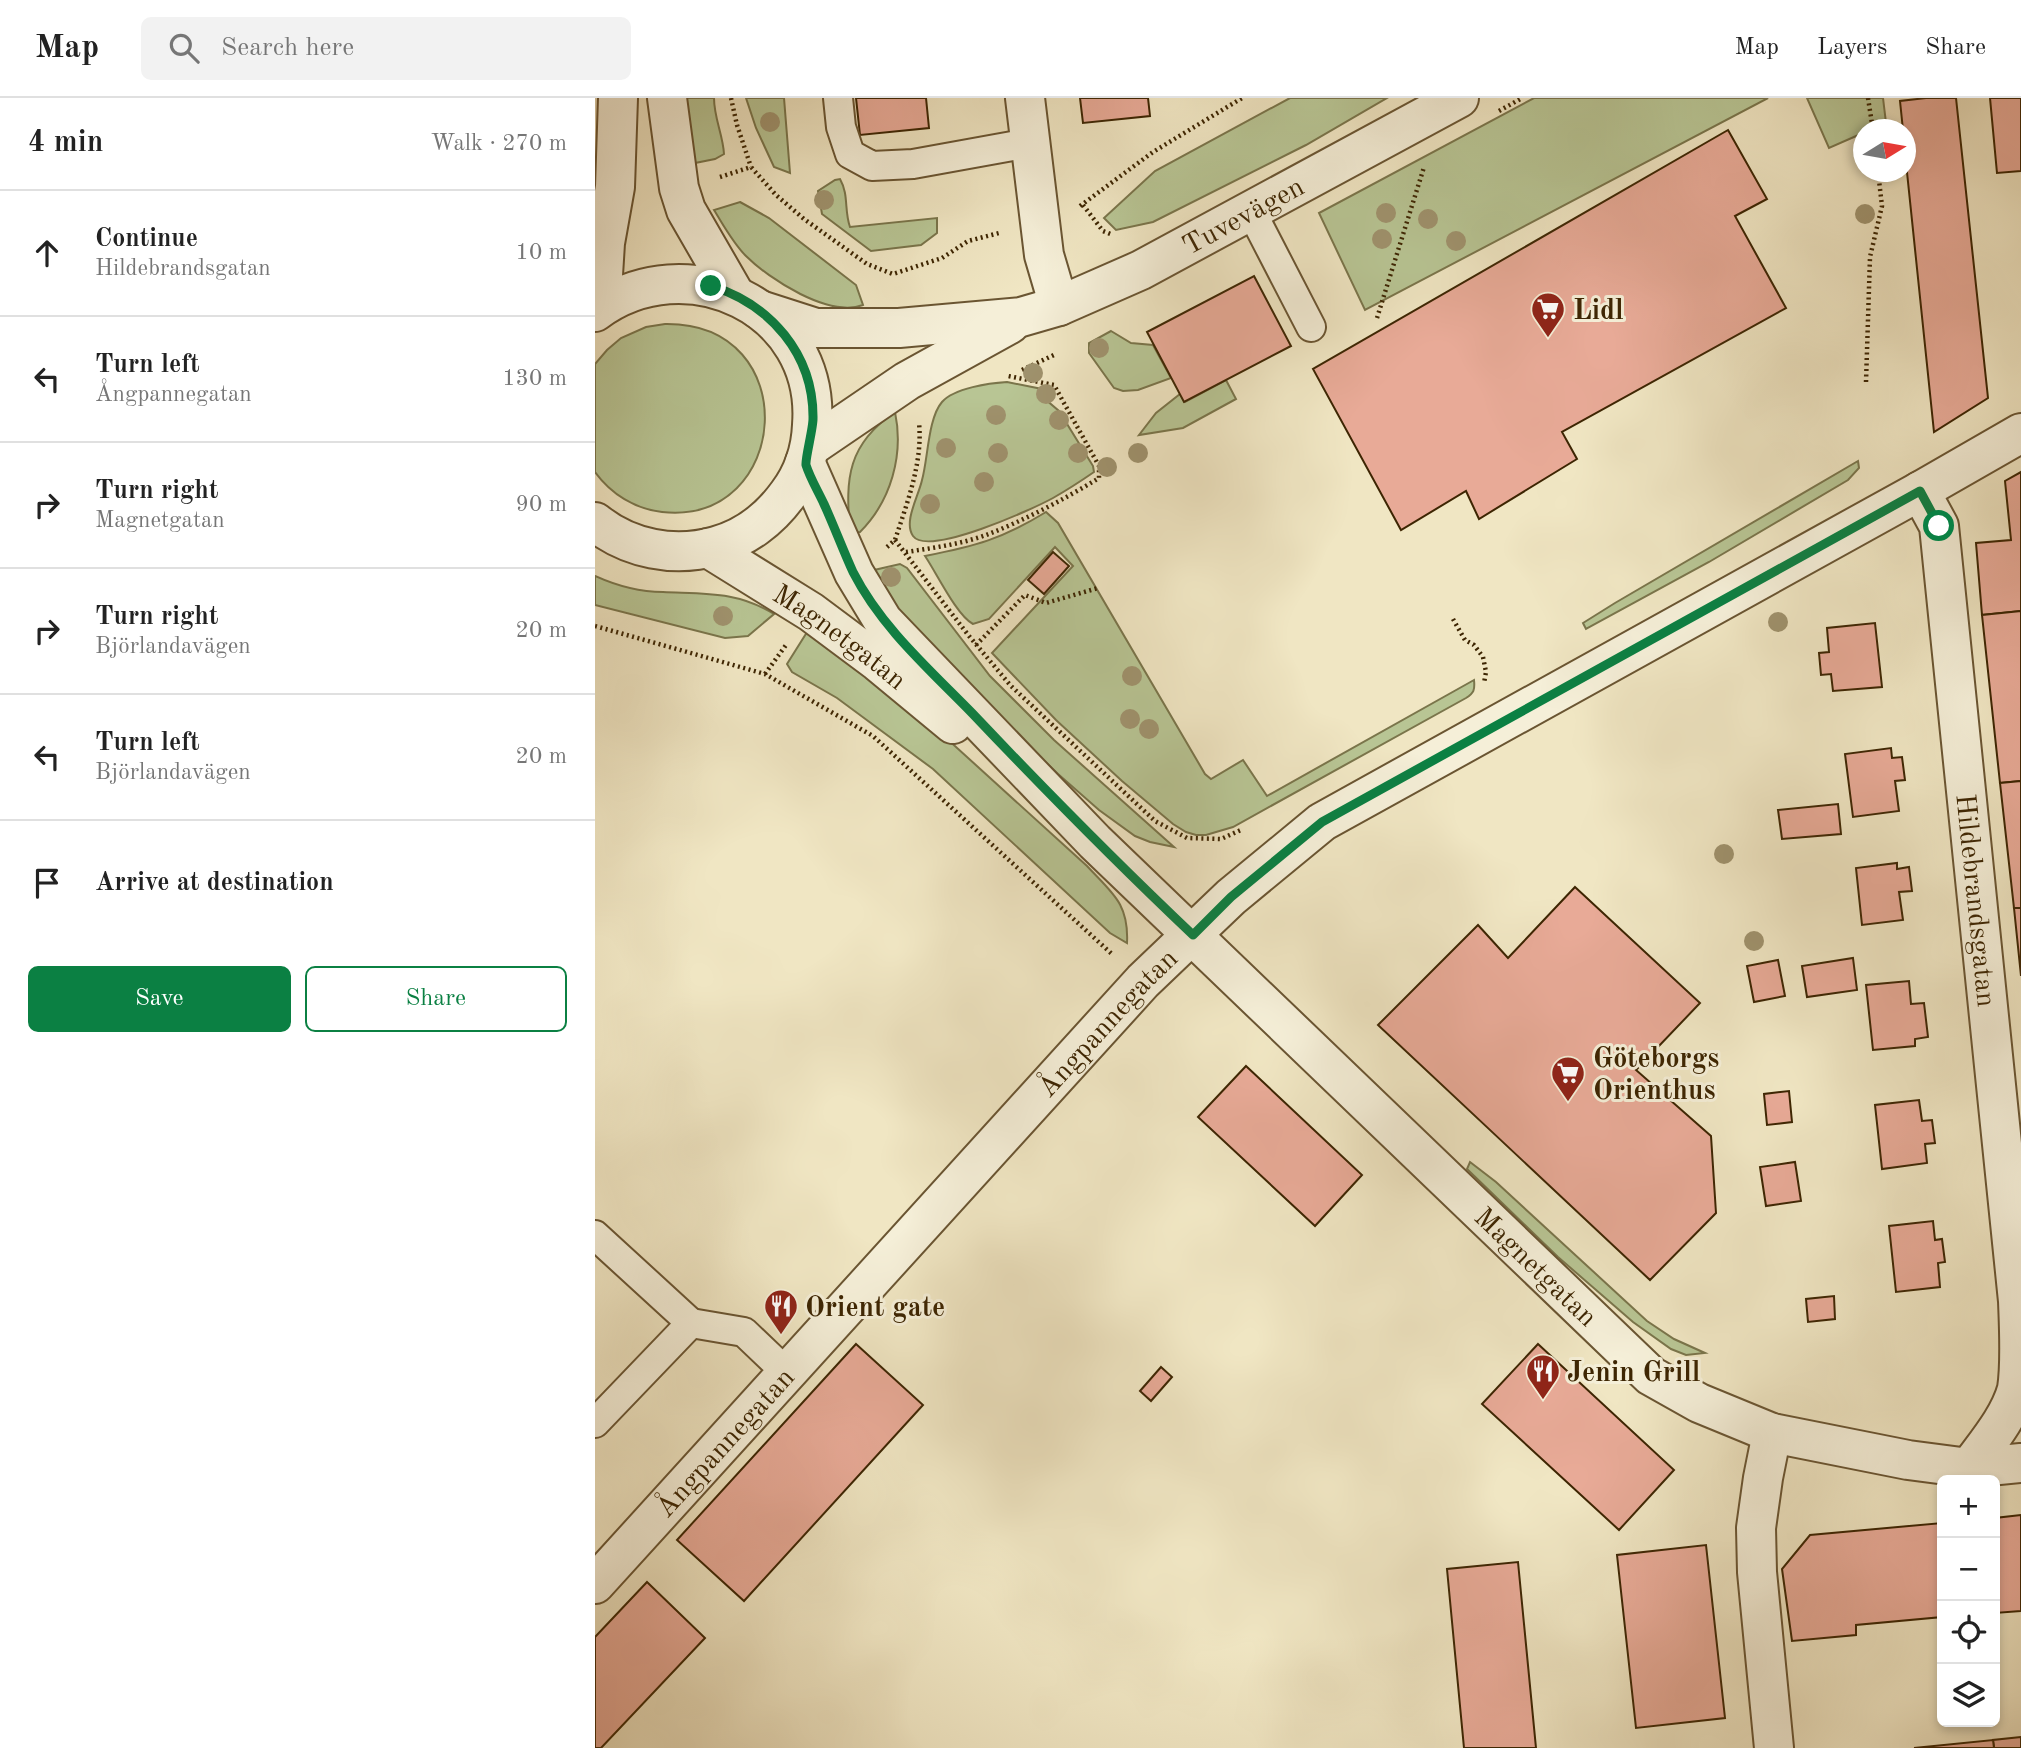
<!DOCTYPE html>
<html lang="en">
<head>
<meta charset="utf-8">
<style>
  body { margin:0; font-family:"Old Standard TT",serif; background:#f2f2f2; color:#222 }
  .controls { position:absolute; right:21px; bottom:21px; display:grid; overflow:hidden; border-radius:10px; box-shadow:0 4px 10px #0003 }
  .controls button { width:63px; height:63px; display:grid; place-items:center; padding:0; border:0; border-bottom:2px solid #e0e0e0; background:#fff; color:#222; font:35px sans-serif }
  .compass { position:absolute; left:1258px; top:21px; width:63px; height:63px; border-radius:50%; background:#fff; box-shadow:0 4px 10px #0003; rotate:79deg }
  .stop { position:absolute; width:21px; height:21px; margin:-16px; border:5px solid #0b8043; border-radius:50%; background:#fff }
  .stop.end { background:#0b8043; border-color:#fff; box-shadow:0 2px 7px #0008 }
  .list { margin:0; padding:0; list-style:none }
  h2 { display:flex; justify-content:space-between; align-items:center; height:91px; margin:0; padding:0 28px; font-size:30px }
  h2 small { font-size:23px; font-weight:400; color:#767676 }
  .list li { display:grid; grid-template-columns:46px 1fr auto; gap:21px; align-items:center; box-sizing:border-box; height:126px; padding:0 28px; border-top:2px solid #e0e0e0 }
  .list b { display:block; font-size:26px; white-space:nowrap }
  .list p { margin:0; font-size:23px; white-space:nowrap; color:#767676 }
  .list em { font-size:23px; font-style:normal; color:#767676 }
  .actions { display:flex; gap:14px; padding:21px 28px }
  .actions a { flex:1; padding:16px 0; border:2px solid #0b8043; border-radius:10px; text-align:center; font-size:24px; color:#0b8043 }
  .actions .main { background:#0b8043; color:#fff }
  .icon { flex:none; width:38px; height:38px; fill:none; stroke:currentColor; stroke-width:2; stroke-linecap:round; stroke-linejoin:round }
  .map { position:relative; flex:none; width:1426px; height:1650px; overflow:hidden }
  header { display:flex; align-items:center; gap:42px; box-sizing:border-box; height:98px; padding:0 35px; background:#fff; border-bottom:2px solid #e0e0e0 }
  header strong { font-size:33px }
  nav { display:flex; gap:38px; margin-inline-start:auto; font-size:24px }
  .search { width:490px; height:63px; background:#f2f2f2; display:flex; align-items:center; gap:18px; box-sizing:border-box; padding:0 24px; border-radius:10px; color:#767676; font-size:26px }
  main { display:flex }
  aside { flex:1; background:#fff }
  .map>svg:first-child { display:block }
</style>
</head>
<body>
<header>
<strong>Map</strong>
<div class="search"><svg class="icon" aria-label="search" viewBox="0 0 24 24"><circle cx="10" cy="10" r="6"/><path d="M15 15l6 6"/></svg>Search here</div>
<nav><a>Map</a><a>Layers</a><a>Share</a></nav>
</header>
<main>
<aside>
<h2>4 min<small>Walk · 270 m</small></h2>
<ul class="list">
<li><svg class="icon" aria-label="ahead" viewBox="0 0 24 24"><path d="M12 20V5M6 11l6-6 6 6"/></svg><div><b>Continue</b><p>Hildebrandsgatan</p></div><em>10 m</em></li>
<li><svg class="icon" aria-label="left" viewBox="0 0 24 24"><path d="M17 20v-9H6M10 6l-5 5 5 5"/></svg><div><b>Turn left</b><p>Ångpannegatan</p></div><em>130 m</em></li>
<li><svg class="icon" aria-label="right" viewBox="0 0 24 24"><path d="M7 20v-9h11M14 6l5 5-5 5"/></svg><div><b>Turn right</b><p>Magnetgatan</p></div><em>90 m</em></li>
<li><svg class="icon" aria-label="right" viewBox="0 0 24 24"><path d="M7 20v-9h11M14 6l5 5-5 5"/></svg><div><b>Turn right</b><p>Björlandavägen</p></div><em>20 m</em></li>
<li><svg class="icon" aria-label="left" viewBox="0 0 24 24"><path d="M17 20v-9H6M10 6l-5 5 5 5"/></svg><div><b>Turn left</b><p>Björlandavägen</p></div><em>20 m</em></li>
<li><svg class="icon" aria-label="arrive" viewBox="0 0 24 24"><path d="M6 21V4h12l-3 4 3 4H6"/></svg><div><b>Arrive at destination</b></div></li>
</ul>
<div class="actions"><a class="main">Save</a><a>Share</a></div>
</aside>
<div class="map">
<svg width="1426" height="1650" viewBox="0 0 1426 1650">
  <rect width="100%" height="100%" fill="#f0e6c3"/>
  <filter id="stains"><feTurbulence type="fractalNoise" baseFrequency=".00286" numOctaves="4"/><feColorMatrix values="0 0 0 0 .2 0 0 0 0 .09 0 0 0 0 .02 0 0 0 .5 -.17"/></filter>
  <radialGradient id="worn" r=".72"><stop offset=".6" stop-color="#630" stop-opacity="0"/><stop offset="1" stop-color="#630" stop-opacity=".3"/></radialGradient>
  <g fill="#b8c594" stroke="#7a754b" stroke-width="2">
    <path d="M89 0H119C119 20 128 37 129 56L120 61 100 65Z"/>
    <path d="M151 0H189L195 75 179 69 161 30Z"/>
    <path d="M695 0H792L711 47 558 124 521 132 509 120 560 73Z"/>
    <path d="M939 0H1173L770 212 724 115Z"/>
    <path d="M1212 0H1288L1291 25 1277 31 1268 32V35L1234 50Z"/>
    <path d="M245 81C254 97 249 112 255 129L342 120V135L326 147 276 153 227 116 223 93 240 82Z"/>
    <path d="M145 104 174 120 261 187 268 207C234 220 174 181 151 158 138 145 129 128 119 112Z"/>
    <path d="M70 226C211 224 196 428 67 414 40 411 16 396 0 374V266L12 252 26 240 51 229Z"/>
    <path d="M516 233 536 245 558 247 576 280 543 292 528 293 519 290 494 255V245Z"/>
    <path d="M631 282 641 301 588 330 544 337 561 315 585 296 590 304Z"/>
    <path d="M412 284 447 291 458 298 450 301 464 313 498 368 499 374C486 383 472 392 458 400 438 411 333 459 318 438 308 424 324 397 327 382 333 361 333 320 347 304 359 290 395 285 412 284Z"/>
    <path d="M300 314C309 357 296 403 265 434L259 435 255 432C250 380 253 346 300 314Z"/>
    <path d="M1263 363 1264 370 1253 382 1114 464 991 531 988 525 1020 505Z"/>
    <path d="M451 414 463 425 610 676 616 681 648 662 672 698 879 582C880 592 879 595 871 600L638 729 611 737H601L591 734 578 726 527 683 461 622 397 555 478 468 460 449 394 521 378 526C362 518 341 474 330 458 381 448 407 441 451 414Z"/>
    <path d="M305 466 312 470 395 578 459 642 579 749 555 744 540 738 504 712 463 676 331 550 275 473Z"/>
    <path d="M0 478C22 488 45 494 68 494 110 496 142 493 179 516L153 538 130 540 0 507Z"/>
    <path d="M214 531 339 629 492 768C517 795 534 805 532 845L515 835 338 671 242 600 197 574 192 566Z"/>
    <path d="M875 1064 901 1084 1052 1223 1079 1241 1110 1255 1091 1257 1076 1251 1038 1224 963 1159 872 1071Z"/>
  </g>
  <g fill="#e8aa97" stroke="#3d2502" stroke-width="2">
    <path d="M261 0H331L334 30 265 37Z"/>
    <path d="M485 0H553L555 18 488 25Z"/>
    <path d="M1331 0H1361L1393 300 1339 334 1310 55V32H1308L1305 3Z"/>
    <path d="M1395 0H1426V73L1402 75Z"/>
    <path d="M1133 32 1172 101 1140 118 1191 210 967 334 982 361 884 421 871 393 806 432 718 271Z"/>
    <path d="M659 178 696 248 589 304 552 234Z"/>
    <path d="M1426 374V513L1387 517 1381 445 1416 442 1410 383Z"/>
    <path d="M458 454 474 468 449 496 433 482Z"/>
    <path d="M1426 513V683L1405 685 1387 517Z"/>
    <path d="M1280 525 1287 589 1238 593 1236 576 1226 577 1224 555 1234 554 1232 530Z"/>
    <path d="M1296 650 1297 660 1307 659 1310 682 1300 683 1304 713 1258 719 1250 656Z"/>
    <path d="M1426 683V810H1419L1405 685Z"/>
    <path d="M1243 706 1246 736 1187 741 1183 712Z"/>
    <path d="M1302 765V771L1314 769 1317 793 1304 794 1308 822 1267 827 1261 770Z"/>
    <path d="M980 789 1105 905 1041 972 1116 1038 1121 1115 1055 1182 783 927 883 827 913 860Z"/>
    <path d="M1419 810H1426V878Z"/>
    <path d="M1258 860 1262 892 1212 899 1207 868Z"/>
    <path d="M1183 862 1190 898 1159 904 1152 868Z"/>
    <path d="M1314 883 1316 906 1329 905 1333 939 1320 941V948L1278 952 1271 887Z"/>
    <path d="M651 968 767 1077 720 1128 603 1019Z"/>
    <path d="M1194 993 1197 1024 1172 1027 1169 996Z"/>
    <path d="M1324 1002 1327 1023 1337 1022 1340 1045 1330 1046 1332 1065 1287 1071 1280 1007Z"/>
    <path d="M1200 1064 1206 1103 1171 1108 1165 1069Z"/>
    <path d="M1338 1123 1340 1142 1347 1141 1350 1164 1343 1165 1345 1189 1301 1194 1294 1128Z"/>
    <path d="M1239 1198 1240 1221 1213 1224 1211 1201Z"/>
    <path d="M261 1246 328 1307 149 1503 82 1442Z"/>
    <path d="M943 1246 1079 1372 1024 1432 887 1306Z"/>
    <path d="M566 1269 577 1279 556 1303 545 1293Z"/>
    <path d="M1426 1417V1513L1400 1515V1420Z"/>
    <path d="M1347 1425V1519L1261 1527V1537L1197 1543 1187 1471 1215 1437Z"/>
    <path d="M1111 1447 1130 1620 1041 1630 1022 1457Z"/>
    <path d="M923 1464 941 1650H869L852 1471Z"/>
    <path d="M52 1484 110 1540 6 1650H0V1539Z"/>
    <path d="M1426 1639V1650H1399L1398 1642Z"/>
    <path d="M1398 1642 1399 1650H1319Z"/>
  </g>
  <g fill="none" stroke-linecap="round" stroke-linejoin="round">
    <g stroke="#6a5532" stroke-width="32">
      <g id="service">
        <path d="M243 0 246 29 255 56 277 68 318 66 434 45"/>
        <path d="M655 111 716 229"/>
        <path d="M0 1137 96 1225 0 1325"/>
        <path d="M96 1225 149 1234 192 1275"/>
      </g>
    </g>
    <g stroke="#6a5532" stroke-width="42">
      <g id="minor">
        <path d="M430 0 449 157 464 208"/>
        <path id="s1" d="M1325 393 1344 428 1423 1203C1424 1230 1426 1265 1422 1291 1414 1320 1392 1345 1374 1370"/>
        <path d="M1177 1335 1168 1380 1161 1430 1162 1474 1179 1650"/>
        <path id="s2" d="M0 1486 548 883 636 799 727 724 1325 393 1426 335"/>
      </g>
    </g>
    <g stroke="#6a5532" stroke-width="42">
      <g id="tertiary">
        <path d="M72 0 84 90 91 112 140 197"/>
        <path d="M6 209 10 145 20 89 23 0"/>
        <path id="s3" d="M165 212 221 230H304L426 219 464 208 546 172 864 0"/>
        <path d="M0 214C91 146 226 209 217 327 216 352 208 376 193 396 175 421 150 440 121 448 79 460 34 451 0 424"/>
        <path d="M215 349 312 283 415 226"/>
        <path id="s4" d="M210 364 259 475 288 523 500 744 1056 1278 1104 1305 1177 1335 1313 1362 1374 1370 1426 1365"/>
        <path id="s5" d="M113 450 216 514 283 564 358 626"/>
      </g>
    </g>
    <g stroke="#3d2502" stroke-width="4.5" stroke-dasharray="2 3.5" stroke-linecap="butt">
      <path d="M136 0 142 27 156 69"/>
      <path d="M1273 0 1278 32"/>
      <path d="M904 13 927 0"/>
      <path d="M125 79 156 69 181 97 209 121 272 166 298 176 347 160 373 143 404 135"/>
      <path d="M488 107 508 133 518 137"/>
      <path d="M485 108 558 54 647 0"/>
      <path d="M782 220 829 69"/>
      <path d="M427 272 461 256"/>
      <path d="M1271 284 1275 159 1287 108 1283 74"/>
      <path d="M300 442 374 538 416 588 560 723 592 740 626 741 648 731"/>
      <path d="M292 449 300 442C312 405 328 364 324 325"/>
      <path d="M311 454C338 450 366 446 391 437 428 423 470 401 504 380V368L459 287 413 278"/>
      <path d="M858 521 870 542 879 547 888 559 891 574 889 585"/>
      <path d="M0 528 170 576 278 638 518 857"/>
      <path d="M381 547 430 497 451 505 503 490"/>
      <path d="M170 576 191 547"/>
    </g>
    <use href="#service" stroke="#f5efd8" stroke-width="28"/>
    <use href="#minor" stroke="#f5efd8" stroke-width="38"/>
    <use href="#tertiary" stroke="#f5efd8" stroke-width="38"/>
  </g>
  <g fill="#9f926d">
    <circle cx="175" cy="24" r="10"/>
    <circle cx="229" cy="102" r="10"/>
    <circle cx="791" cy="115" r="10"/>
    <circle cx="1270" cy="116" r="10"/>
    <circle cx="833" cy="121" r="10"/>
    <circle cx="787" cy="141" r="10"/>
    <circle cx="861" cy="143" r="10"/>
    <circle cx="504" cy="250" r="10"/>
    <circle cx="438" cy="275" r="10"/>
    <circle cx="451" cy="296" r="10"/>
    <circle cx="401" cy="317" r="10"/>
    <circle cx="464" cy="322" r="10"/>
    <circle cx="351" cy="350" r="10"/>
    <circle cx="403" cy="355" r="10"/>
    <circle cx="483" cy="355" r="10"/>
    <circle cx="543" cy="355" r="10"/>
    <circle cx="512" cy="369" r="10"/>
    <circle cx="389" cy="384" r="10"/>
    <circle cx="335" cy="406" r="10"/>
    <circle cx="296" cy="479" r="10"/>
    <circle cx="128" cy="518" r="10"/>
    <circle cx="1183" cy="524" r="10"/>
    <circle cx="537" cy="578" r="10"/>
    <circle cx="535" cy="621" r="10"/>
    <circle cx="554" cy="631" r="10"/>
    <circle cx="1129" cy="756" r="10"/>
    <circle cx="1159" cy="843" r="10"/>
  </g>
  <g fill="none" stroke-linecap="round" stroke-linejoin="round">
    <path stroke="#0b8043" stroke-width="9" d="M116 188C175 206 219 256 218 321 218 331 210 361 211 367 215 380 223 393 229 406 239 428 248 452 258 474 286 529 334 571 377 615 449 691 522 765 598 837L636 799 727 724 1325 393 1344 428"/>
  </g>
  <defs>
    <g id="supermarket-pin" transform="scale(1.75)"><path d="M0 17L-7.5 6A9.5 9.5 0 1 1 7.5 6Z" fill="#8f2418" stroke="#f5efd8"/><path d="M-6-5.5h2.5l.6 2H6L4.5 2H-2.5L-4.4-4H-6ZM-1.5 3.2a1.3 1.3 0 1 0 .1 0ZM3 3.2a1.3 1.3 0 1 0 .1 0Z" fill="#fff"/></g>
    <g id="restaurant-pin" transform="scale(1.75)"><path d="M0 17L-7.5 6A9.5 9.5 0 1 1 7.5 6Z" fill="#8f2418" stroke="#f5efd8"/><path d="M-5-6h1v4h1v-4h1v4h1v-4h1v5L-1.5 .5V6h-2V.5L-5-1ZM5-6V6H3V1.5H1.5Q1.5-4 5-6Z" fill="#fff"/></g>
  </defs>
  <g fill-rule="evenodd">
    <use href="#supermarket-pin" x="953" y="211"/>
    <use href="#supermarket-pin" x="973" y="975"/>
    <use href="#restaurant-pin" x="186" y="1208"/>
    <use href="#restaurant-pin" x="948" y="1273"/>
  </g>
  <g text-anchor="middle" stroke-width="6" stroke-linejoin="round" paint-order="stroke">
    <g font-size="28" fill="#3d2502" stroke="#f5efd8">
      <text dy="10" stroke="none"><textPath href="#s3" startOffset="509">Tuvevägen</textPath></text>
      <text dy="10" stroke="none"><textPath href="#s5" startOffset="159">Magnetgatan</textPath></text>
      <text dy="10" stroke="none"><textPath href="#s1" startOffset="416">Hildebrandsgatan</textPath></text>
      <text dy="10" stroke="none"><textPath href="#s2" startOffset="760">Ångpannegatan</textPath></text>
      <text dy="10" stroke="none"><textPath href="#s4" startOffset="1096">Magnetgatan</textPath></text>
      <text dy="10" stroke="none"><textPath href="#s2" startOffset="192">Ångpannegatan</textPath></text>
    </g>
    <g font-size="28" font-weight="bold" fill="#3d2502" stroke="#f5efd8" text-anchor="start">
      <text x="978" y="221">Lidl</text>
      <text x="998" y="969">Göteborgs<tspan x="998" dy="32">Orienthus</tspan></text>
      <text x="210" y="1218">Orient gate</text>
      <text x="972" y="1283">Jenin Grill</text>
    </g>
  </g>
  <rect width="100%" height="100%" filter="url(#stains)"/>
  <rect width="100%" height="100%" fill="url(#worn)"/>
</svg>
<div class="controls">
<button>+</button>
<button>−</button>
<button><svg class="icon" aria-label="locate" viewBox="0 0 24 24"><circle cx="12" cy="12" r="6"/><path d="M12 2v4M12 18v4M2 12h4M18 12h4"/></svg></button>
<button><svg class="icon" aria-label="layers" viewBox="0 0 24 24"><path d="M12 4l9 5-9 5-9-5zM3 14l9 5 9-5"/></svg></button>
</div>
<svg class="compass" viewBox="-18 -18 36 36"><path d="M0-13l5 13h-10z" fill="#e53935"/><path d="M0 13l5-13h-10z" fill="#767676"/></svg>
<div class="stop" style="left:1344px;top:428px"></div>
<div class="stop end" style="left:116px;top:188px"></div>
</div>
</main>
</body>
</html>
